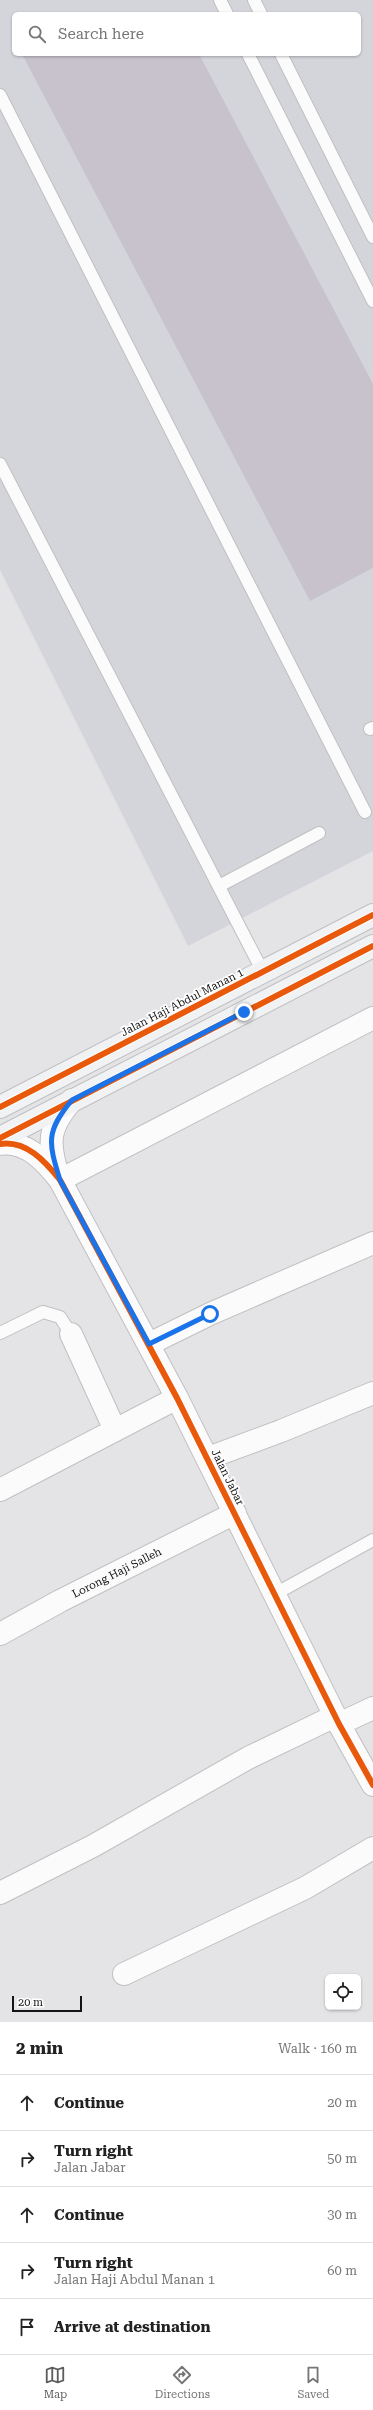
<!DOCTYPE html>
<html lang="en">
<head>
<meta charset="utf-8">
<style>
  body { margin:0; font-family:"Roboto Serif",serif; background:#f6f6f6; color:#222 }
  .controls { position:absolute; right:12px; bottom:12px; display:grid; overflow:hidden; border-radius:6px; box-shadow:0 1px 3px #0004 }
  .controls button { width:36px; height:36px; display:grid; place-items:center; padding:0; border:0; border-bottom:1px solid #e0e0e0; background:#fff; color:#222; font:20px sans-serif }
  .scale { position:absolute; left:12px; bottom:10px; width:70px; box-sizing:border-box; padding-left:4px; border:2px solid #141415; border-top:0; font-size:11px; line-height:14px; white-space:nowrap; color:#141415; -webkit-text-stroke:3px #fff; paint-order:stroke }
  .stop { position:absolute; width:12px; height:12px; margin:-9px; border:3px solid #1a73e8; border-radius:50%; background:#fff }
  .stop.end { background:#1a73e8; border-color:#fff; box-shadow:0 1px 4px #0008 }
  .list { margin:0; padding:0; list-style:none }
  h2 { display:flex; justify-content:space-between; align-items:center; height:52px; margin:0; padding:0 16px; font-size:17px }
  h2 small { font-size:13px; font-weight:400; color:#767676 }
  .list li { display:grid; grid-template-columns:26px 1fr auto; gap:12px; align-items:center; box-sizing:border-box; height:56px; padding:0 16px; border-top:1px solid #e0e0e0 }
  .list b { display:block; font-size:15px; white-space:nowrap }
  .list p { margin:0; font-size:13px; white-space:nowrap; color:#767676 }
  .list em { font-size:13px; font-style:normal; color:#767676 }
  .icon { flex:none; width:22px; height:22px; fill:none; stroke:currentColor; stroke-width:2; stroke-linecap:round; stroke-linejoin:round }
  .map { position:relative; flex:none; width:373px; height:2022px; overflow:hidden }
  .search { position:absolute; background:#fff; box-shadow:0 1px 3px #0004; left:12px; right:12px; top:12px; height:44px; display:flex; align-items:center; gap:10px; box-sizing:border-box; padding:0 14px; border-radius:6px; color:#767676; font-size:15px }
  .sheet { height:332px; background:#fff }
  nav { display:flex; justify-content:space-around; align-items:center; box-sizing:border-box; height:56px; border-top:1px solid #e0e0e0; background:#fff; font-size:11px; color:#767676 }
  nav a { display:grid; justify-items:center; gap:2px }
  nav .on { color:#5d5d5e }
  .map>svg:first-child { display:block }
</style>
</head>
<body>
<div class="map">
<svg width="373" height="2022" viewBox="0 0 373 2022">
  <rect width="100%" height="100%" fill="#e4e4e6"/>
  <path fill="#d4d4db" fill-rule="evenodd" d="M0 0H373V851L188 946 0 570ZM14 14H359V54H14Z"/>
  <path fill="#c8c2cd" d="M22 54H199L373 384V568L310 601Z"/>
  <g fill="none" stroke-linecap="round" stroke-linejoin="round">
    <g stroke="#c0c0c2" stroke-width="14">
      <g id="lane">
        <path d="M220 0 227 14"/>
        <path d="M254 0 261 14"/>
        <path d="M248 54 373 301"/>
        <path d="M281 54 373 237"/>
        <path d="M0 95 365 812"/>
        <path d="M0 464 263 972"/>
        <path d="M370 729 373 728"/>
        <path d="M219 886 319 833"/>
        <path d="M0 1333 43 1312 60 1317 71 1334"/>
        <path d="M275 1594 373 1540"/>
      </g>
    </g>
    <g stroke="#c0c0c2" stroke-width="24">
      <g id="street">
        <path d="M0 1144C26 1140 45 1161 60 1180L177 1398 339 1724 373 1785"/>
        <path d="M58 1175C47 1141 49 1127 72 1100"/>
        <path d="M60 1180 373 1018"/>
        <path d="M71 1334 115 1430"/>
        <path d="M149 1344 210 1314 373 1243"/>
        <path d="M208 1458 281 1431 373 1393"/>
        <path d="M0 1490 177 1398"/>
        <path id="s1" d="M0 1634 60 1601 235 1513"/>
        <path d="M339 1724 373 1708"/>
        <path d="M0 1893 93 1846 248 1758 335 1716"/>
        <path d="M124 1974 305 1888 373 1848"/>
      </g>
    </g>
    <g stroke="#c0c0c2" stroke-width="24">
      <g id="secondary">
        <path d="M0 1107 373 915"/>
        <path d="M0 1138 373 946"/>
      </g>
    </g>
    <use href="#lane" stroke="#fbfbfb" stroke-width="12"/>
    <use href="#street" stroke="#fbfbfb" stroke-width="22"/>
    <use href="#secondary" stroke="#f1f2f4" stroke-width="22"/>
    <g stroke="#fff" stroke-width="8">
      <g id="cycleway">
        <path d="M0 1107 373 915"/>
        <path d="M0 1138 373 946"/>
        <path d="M0 1144C26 1140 45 1161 60 1180L177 1398 339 1724 373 1785"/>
      </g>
    </g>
    <use href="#cycleway" stroke="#e8590c" stroke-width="6"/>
  </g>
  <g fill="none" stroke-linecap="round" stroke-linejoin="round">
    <path stroke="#1a73e8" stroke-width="5" d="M210 1314 149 1344 60 1180C48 1142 46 1131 72 1100L244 1012"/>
  </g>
  <g text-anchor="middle" stroke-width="3.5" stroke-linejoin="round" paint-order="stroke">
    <g font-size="11" fill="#141415" stroke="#fff">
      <text transform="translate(182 1002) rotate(-27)" y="4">Jalan Haji Abdul Manan 1</text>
      <text transform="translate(228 1477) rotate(64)" y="4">Jalan Jabar</text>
      <text dy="4" stroke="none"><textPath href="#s1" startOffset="132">Lorong Haji Salleh</textPath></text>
    </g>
  </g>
</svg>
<div class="controls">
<button><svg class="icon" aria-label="locate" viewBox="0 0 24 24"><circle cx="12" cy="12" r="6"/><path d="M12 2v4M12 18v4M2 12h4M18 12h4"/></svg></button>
</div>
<div class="scale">20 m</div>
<div class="stop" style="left:210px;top:1314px"></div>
<div class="stop end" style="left:244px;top:1012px"></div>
<div class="search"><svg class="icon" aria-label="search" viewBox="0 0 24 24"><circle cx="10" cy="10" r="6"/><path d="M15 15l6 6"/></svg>Search here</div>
</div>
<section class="sheet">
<h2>2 min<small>Walk · 160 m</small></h2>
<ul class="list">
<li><svg class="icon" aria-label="ahead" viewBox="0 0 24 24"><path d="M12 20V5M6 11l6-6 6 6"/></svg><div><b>Continue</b></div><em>20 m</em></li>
<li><svg class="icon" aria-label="right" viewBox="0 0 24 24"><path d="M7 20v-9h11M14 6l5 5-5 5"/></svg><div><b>Turn right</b><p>Jalan Jabar</p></div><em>50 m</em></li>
<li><svg class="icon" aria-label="ahead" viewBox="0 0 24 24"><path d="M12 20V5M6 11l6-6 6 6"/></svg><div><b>Continue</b></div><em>30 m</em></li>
<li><svg class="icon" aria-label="right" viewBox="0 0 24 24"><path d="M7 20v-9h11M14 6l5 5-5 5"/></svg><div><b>Turn right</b><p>Jalan Haji Abdul Manan 1</p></div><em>60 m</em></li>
<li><svg class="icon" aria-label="arrive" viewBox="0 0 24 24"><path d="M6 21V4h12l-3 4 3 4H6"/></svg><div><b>Arrive at destination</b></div></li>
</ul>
</section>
<nav>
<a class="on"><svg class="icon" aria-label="map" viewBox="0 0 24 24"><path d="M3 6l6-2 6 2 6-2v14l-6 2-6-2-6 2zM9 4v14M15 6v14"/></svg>Map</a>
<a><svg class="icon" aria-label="directions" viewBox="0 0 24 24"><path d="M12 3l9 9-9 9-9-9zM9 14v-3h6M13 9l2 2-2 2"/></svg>Directions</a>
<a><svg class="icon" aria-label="saved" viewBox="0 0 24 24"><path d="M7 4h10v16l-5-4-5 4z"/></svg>Saved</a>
</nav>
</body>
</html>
